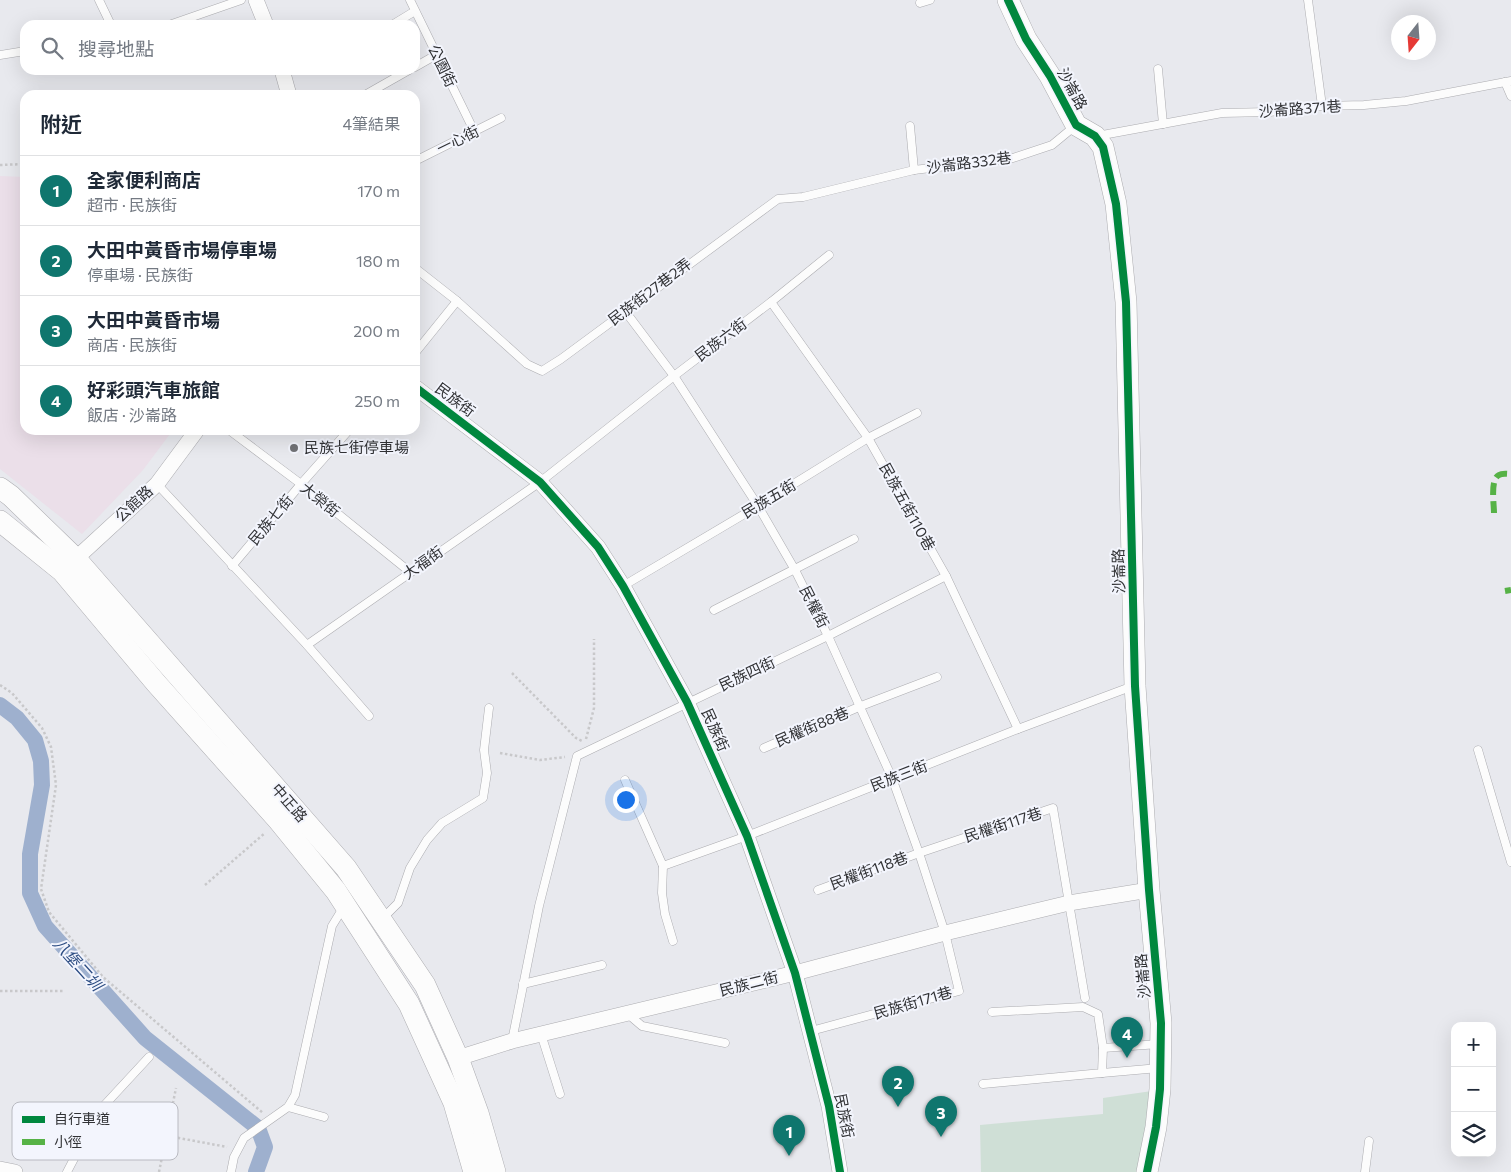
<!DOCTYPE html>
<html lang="zh-TW">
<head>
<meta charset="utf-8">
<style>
  body { margin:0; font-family:Commissioner,"Noto Sans TC",sans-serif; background:#f2f2f3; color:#1f2937 }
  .controls { position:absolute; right:15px; bottom:15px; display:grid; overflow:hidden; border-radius:10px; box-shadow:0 5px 20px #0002 }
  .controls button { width:45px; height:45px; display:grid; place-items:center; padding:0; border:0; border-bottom:1px solid #e0e1e3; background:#fff; color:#1f2937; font:25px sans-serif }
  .compass { position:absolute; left:1391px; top:15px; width:45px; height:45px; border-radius:50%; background:#fff; box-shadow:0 5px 20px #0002; rotate:197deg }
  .you { position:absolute; left:625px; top:799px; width:18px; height:18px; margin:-12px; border:4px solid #fff; border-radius:50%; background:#1a73e8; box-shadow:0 0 0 8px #1a73e833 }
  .badge { display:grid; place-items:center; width:32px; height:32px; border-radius:50%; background:#0f766e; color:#fff; font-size:16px; font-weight:700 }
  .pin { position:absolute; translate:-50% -41px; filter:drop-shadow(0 1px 2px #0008) }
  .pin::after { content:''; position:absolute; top:26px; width:18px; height:15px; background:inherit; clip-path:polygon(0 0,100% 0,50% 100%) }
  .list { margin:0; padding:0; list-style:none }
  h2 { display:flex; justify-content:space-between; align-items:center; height:65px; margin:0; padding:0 20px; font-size:21px }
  h2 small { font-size:16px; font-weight:400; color:#747a83 }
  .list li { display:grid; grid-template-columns:32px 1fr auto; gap:15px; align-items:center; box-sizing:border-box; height:70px; padding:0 20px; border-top:1px solid #e0e1e3 }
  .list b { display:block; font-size:19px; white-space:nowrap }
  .list p { margin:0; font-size:16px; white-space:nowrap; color:#747a83 }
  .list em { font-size:16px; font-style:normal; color:#747a83 }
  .icon { flex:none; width:28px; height:28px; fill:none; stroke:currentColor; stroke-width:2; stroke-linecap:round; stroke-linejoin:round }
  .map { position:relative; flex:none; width:1511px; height:1172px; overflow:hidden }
  .search { position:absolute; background:#fff; box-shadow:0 5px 20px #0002; left:20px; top:20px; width:400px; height:55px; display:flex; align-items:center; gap:12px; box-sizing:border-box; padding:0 18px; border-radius:15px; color:#747a83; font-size:19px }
  .panel { position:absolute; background:#fff; box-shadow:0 5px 20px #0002; left:20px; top:90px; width:400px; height:345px; border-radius:15px }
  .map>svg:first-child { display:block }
</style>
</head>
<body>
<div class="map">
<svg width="1511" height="1172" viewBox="0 0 1511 1172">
  <rect width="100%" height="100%" fill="#e8e9ee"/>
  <path fill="#ebdfe9" d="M0 176 25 177V430H173L143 470 82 534 0 469Z"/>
  <path fill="#cfdfd6" d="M1152 1091 1139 1172H981L980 1125 1103 1114V1098Z"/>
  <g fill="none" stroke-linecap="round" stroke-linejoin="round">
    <path stroke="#9eb0ce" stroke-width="16" d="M0 705 17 718 35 740 41 761 42 785 30 854V893L45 926 145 1038 258 1128 265 1147 256 1172"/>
    <g stroke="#acacb0" stroke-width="9">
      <g id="lane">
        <path d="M99 0 111 25"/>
        <path d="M410 0 475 133"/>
        <path d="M1308 0 1322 106"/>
        <path d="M920 3 930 0"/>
        <path d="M169 25 241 0"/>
        <path d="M392 25 415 11"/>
        <path d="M0 55 25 51"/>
        <path d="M415 67 436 55"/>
        <path d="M1158 69 1163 124"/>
        <path d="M1505 82 1511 96"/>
        <path d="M365 95 409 70"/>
        <path d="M910 126 914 170"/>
        <path d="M1097 136 1222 113 1269 112 1322 106 1364 105 1406 101 1511 81"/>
        <path d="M415 161 501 118"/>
        <path d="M415 268 457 301 527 364 542 371 561 359 778 199 803 197 914 170 1013 158 1052 145 1075 126"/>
        <path d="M771 302 829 255"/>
        <path d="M625 311 674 376 758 506 795 570 828 636 892 778 919 853 945 933 959 991 811 1031"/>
        <path d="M415 353 457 301"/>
        <path d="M229 430 301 484 410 572"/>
        <path d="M157 484 307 645 369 716"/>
        <path d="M232 566 301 484 349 430"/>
        <path d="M623 586 758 506 868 438 917 413"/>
        <path d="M714 610 854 539"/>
        <path d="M307 645 540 482 674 376 771 302 868 438 946 576"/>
        <path d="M764 748 861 706 937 677"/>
        <path d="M1478 750 1511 862"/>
        <path d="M625 780 663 866 662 893 665 914 673 941"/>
        <path d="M663 866 747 836 1018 729 1133 686"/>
        <path d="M818 890 919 853 1053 808 1085 998"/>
        <path d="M383 918 398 903 410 868 427 840 442 823 483 798 487 773 484 750 489 708"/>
        <path d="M523 984 602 965"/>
        <path d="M628 1014 642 1026 725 1043"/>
        <path d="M541 1034 560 1094"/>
        <path d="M512 1041 539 906 577 756 828 636 946 576 1018 729"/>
        <path d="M1103 1048 1159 1044"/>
        <path d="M1102 1073 1159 1068"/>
        <path d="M983 1084 1102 1073 1103 1048 1098 1014 1083 1007 992 1012"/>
        <path d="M288 1107 324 1117"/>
        <path d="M67 1172 99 1111 149 1057"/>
        <path d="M231 1172 234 1157 244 1138 288 1107 295 1095 332 926 343 908"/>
        <path d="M1365 1172 1369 1141"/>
      </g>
    </g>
    <g stroke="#acacb0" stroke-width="16">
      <g id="street">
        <path d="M256 0 266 25"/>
        <path d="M282 70 289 95"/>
        <path d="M415 387 540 482 598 547 623 586 687 702 747 836 795 973 829 1106 840 1172"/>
        <path d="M70 564 157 484 197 430"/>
        <path d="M458 1058 512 1041 795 973 945 933 1069 903 1149 890"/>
        <path d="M0 1169 15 1172"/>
      </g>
    </g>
    <g stroke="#acacb0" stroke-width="22">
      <g id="secondary">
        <path d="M1008 0 1026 39 1050 76 1076 125 1095 136 1103 147 1116 204 1126 302 1135 686 1149 890 1161 1023 1160 1089 1156 1127 1147 1172"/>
        <path d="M0 488 11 496 76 559 346 868 425 985 458 1058 478 1113 495 1172"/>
        <path d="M0 521 62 571 156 683 279 821 336 891 409 1004 454 1103 474 1172"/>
      </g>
    </g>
    <g stroke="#c8c8ca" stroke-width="2.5" stroke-dasharray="2.5 2.5" stroke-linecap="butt">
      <path d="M0 165 25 164"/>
      <path d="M512 673 576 738 582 741"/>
      <path d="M0 685 12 693 42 728 51 747 56 785 41 889 49 912 103 977 263 1113"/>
      <path d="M586 739 594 708V639"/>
      <path d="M500 753 540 760 565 757"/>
      <path d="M205 885 265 833"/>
      <path d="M0 991H65"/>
      <path d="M104 1124 227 1147"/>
      <path d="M159 1172 176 1088"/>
    </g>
    <use href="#lane" stroke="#fcfcfc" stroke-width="8"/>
    <use href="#street" stroke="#fcfcfc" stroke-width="15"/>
    <use href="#secondary" stroke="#fcfcfc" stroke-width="21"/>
    <g stroke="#56b246" stroke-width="6" stroke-dasharray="12 6" stroke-linecap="butt">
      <path d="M1494 513C1494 504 1490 479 1499 475 1502 473 1507 474 1511 474"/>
      <path d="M1505 591 1511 590"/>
    </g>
    <g stroke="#f3f5fd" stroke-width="11">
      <g id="cycleway">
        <path d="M1008 0 1026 39 1050 76 1076 125 1095 136 1103 147 1116 204 1126 302 1135 686 1149 890 1161 1023 1160 1089 1156 1127 1147 1172"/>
        <path d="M415 387 540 482 598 547 623 586 687 702 747 836 795 973 829 1106 840 1172"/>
      </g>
    </g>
    <use href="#cycleway" stroke="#00873e" stroke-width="8"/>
  </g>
  <circle fill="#717276" stroke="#f3f5fd" stroke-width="2" cx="294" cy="448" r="5"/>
  <g text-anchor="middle" stroke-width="4" stroke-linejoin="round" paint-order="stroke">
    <g font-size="15" fill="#313235" stroke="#f3f5fd">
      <text transform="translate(442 66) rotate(64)" y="5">公園街</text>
      <text transform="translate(1072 89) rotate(61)" y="5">沙崙路</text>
      <text transform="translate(1300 109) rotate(-4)" y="5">沙崙路371巷</text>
      <text transform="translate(458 140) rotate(-26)" y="5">一心街</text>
      <text transform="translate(969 163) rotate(-7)" y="5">沙崙路332巷</text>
      <text transform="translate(650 292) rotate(-37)" y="5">民族街27巷2弄</text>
      <text transform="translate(721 340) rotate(-37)" y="5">民族六街</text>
      <text transform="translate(455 400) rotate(37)" y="5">民族街</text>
      <text transform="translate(769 499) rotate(-31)" y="5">民族五街</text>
      <text transform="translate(320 500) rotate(39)" y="5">大榮街</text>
      <text transform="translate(134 504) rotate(-43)" y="5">公館路</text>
      <text transform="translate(907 507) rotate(61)" y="5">民族五街110巷</text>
      <text transform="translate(271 520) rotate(-50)" y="5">民族七街</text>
      <text transform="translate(423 563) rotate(-35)" y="5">大福街</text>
      <text transform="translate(1119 571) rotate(-91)" y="5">沙崙路</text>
      <text transform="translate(814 607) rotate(63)" y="5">民權街</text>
      <text transform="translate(747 674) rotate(-25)" y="5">民族四街</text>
      <text transform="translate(812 727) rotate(-23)" y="5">民權街88巷</text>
      <text transform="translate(715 730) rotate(66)" y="5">民族街</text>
      <text transform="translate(899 776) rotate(-21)" y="5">民族三街</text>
      <text transform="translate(289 803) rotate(49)" y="5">中正路</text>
      <text transform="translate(1003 825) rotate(-18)" y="5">民權街117巷</text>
      <text transform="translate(869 871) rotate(-20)" y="5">民權街118巷</text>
      <text transform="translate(1143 976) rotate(-95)" y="5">沙崙路</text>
      <text transform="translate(749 984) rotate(-14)" y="5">民族二街</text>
      <text transform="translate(913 1003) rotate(-16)" y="5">民族街171巷</text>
      <text transform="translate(844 1116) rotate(79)" y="5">民族街</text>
    </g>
    <g font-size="15" fill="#313235" stroke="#f3f5fd" text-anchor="start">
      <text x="304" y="453">民族七街停車場</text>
    </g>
    <g font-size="16" font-style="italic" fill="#2c4c82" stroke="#f3f5fd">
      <text transform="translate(78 964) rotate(48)" y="6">八堡二圳</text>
    </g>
  </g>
  <rect x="12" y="1102" width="166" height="58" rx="8" fill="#f3f5fd" stroke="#b9bac1" stroke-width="1"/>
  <rect x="22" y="1116" width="23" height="7" fill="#00873e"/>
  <rect x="22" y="1139" width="23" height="6" fill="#56b246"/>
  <g font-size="14" fill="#313235">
    <text x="54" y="1124">自行車道</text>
    <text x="54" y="1147">小徑</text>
  </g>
</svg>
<div class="controls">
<button>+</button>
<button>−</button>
<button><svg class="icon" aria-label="layers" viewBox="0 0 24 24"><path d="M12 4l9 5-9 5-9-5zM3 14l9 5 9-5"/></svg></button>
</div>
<svg class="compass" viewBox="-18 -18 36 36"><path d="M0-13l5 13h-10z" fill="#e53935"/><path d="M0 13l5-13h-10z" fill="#747a83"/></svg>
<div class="you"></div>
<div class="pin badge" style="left:789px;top:1156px">1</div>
<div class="pin badge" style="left:898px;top:1107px">2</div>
<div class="pin badge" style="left:941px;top:1137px">3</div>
<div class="pin badge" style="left:1127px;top:1058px">4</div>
<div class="search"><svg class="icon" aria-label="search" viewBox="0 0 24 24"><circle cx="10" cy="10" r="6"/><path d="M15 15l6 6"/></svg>搜尋地點</div>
<section class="panel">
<h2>附近<small>4筆結果</small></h2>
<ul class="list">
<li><span class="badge">1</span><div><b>全家便利商店</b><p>超市 · 民族街</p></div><em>170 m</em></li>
<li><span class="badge">2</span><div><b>大田中黃昏市場停車場</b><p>停車場 · 民族街</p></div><em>180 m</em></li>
<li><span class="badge">3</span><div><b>大田中黃昏市場</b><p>商店 · 民族街</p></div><em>200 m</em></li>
<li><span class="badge">4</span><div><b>好彩頭汽車旅館</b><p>飯店 · 沙崙路</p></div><em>250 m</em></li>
</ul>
</section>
</div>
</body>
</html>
